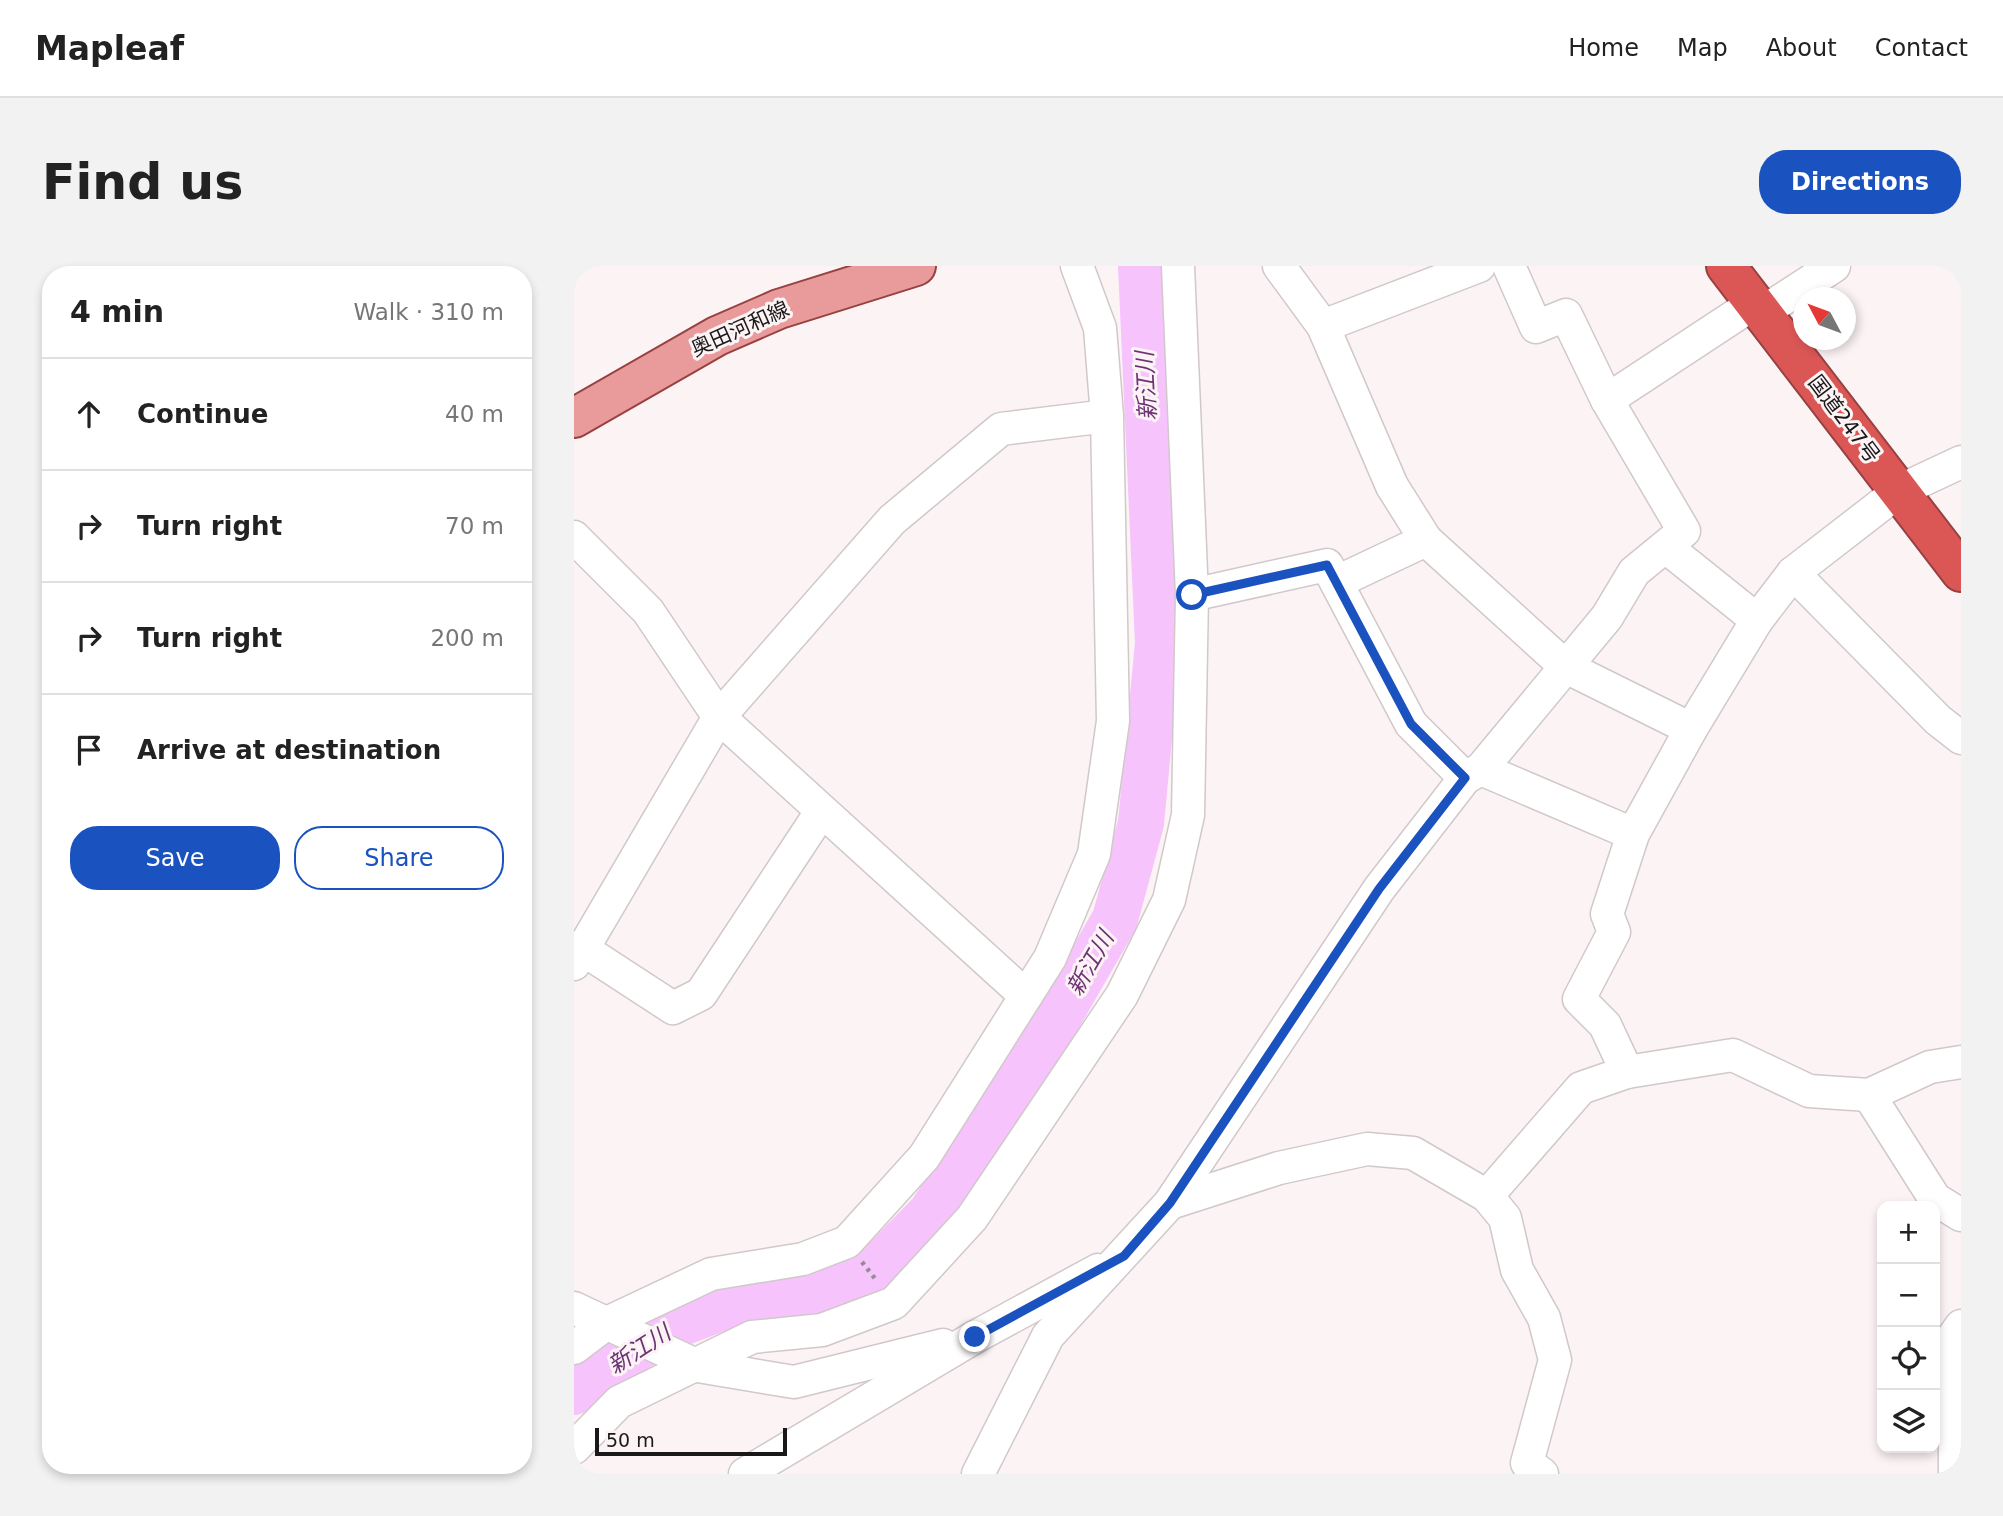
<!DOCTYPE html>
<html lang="en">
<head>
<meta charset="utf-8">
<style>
  body { margin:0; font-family:"DejaVu Sans","Noto Sans JP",sans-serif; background:#f2f2f2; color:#222 }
  .controls { position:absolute; right:21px; bottom:21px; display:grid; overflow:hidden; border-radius:14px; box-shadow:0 4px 10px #0003 }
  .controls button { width:63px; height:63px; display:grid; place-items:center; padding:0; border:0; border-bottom:2px solid #e0e0e0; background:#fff; color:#222; font:35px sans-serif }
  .compass { position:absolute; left:1219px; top:21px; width:63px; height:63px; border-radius:50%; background:#fff; box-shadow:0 4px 10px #0003; rotate:311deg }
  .scale { position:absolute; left:21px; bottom:18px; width:192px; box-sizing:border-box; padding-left:7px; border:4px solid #1b1819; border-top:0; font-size:19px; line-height:24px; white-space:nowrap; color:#1b1819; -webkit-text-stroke:5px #fcf3f5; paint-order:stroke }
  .stop { position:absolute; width:21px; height:21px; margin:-16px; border:5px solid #1a52bf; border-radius:50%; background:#fff }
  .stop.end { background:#1a52bf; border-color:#fff; box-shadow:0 2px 7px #0008 }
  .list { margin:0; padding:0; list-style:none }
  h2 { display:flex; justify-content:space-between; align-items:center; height:91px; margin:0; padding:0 28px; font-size:30px }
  h2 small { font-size:23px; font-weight:400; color:#767676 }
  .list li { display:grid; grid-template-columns:46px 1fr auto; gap:21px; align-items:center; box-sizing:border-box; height:112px; padding:0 28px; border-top:2px solid #e0e0e0 }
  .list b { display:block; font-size:26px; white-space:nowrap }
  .list em { font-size:23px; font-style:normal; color:#767676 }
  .actions { display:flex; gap:14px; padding:21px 28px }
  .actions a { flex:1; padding:16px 0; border:2px solid #1a52bf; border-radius:28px; text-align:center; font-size:24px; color:#1a52bf }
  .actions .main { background:#1a52bf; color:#fff }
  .icon { flex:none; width:38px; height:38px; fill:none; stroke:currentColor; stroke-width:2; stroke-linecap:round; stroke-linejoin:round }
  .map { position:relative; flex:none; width:1387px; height:1208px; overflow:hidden; border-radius:28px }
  header { display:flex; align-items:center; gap:42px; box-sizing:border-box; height:98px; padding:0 35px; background:#fff; border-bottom:2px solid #e0e0e0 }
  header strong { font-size:33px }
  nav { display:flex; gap:38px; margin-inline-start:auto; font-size:24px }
  .intro { display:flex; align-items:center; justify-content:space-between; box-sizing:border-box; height:168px; padding:0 42px }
  h1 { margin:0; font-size:49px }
  .button { padding:18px 32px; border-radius:28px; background:#1a52bf; color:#fff; font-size:24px; font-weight:700 }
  main { display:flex; gap:42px; padding:0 42px }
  aside { flex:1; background:#fff; border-radius:28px; box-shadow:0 4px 10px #0003 }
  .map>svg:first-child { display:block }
</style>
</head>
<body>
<header>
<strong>Mapleaf</strong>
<nav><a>Home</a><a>Map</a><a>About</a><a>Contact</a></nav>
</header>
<div class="intro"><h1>Find us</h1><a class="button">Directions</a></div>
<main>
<aside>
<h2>4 min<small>Walk · 310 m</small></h2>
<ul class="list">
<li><svg class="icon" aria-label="ahead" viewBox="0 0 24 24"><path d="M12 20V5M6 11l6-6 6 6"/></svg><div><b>Continue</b></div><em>40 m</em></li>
<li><svg class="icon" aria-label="right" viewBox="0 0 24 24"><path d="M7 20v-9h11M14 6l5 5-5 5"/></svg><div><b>Turn right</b></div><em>70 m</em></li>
<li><svg class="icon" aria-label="right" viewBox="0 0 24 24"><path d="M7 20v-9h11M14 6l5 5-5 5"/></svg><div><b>Turn right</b></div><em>200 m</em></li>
<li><svg class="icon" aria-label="arrive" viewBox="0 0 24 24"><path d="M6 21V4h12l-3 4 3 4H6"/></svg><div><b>Arrive at destination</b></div></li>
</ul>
<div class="actions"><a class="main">Save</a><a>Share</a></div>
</aside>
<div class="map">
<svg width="1387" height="1208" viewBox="0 0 1387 1208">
  <rect width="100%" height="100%" fill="#fcf3f5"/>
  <path fill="#f6c3fd" d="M546 0H588L596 151 552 150Z"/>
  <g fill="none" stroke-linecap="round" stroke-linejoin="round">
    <path stroke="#f6c3fd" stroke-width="46" d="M0 1126 92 1063 149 1041 229 1030 293 1012 356 948 467 782 541 653 567 557 584 377 567 0"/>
    <g stroke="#d1c8ca" stroke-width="35">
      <g id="minor">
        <path d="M705 0 749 60 818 220 852 274 992 401 1117 463"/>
        <path d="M1189 46 1260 0"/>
        <path d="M749 60 905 0"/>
        <path d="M1033 134 1182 36"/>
        <path d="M0 271 74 345 145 451 452 730"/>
        <path d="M1092 281 1183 354"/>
        <path d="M1219 307 1364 454 1387 472"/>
        <path d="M763 316 852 274"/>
        <path d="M618 329 753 299 837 458 891 512"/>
        <path d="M907 503 1033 351 1060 306 1110 265 1033 134 992 49 962 61 935 0"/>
        <path d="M10 684 99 742 127 728 247 546"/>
        <path d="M0 698 145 451 318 254 427 163 533 150"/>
        <path d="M1053 806 1031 759 1005 733 1040 666 1033 648 1059 568 1117 463 1183 354 1219 307 1325 225 1387 196"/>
        <path d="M1295 829 1361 933 1387 949"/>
        <path d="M913 930 1007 822 1053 806 1159 789 1235 825 1295 829 1356 801 1387 796"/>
        <path d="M596 937 705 902 793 883 839 887 913 930 931 952 943 1004 970 1052 981 1094 953 1197 968 1208"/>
        <path d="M0 1042 124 1100 220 1116 369 1079"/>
        <path d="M0 1082 33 1057 137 1008 229 993 273 976 350 891 476 692 520 588 539 455 533 150 526 62 503 0"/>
        <path d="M0 1182 45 1136 178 1071 248 1064 320 1037 398 952 548 729 595 634 614 549 618 329 604 0"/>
        <path d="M171 1208 401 1071 524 1004"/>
        <path d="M404 1208 474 1070 596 937 805 623 891 512 907 503 1059 568"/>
        <path d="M1381 1208 1380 1070 1387 1060"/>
      </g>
    </g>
    <g stroke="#984141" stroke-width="42">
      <path id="major" d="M0 152 143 70 205 43 342 0"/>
    </g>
    <g stroke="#984141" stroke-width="42">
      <path id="highway" d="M1152 0 1387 306"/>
    </g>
    <path stroke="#948e90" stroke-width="4.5" stroke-dasharray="3.5 5" stroke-linecap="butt" d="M288 996 302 1014"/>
    <use href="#minor" stroke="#fff" stroke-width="32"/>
    <use href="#major" stroke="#e99a9a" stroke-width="38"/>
    <use href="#highway" stroke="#db5756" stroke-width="38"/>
  </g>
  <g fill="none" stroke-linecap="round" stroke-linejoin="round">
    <path stroke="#1a52bf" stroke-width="9" d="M401 1071 550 990 596 937 805 623 891 512 837 458 753 299 618 329"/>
  </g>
  <g text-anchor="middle" stroke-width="6" stroke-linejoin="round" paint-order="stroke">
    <g font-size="21" fill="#1b1819" stroke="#fcf3f5">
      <text transform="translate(166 63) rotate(-24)" y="7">奥田河和線</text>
      <text transform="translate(1270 153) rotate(53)" y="7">国道247号</text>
    </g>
    <g font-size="23" font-style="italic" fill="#6d3275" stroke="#fcf3f5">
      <text transform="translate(572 120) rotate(-93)" y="8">新江川</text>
      <text transform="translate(516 697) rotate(-60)" y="8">新江川</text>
      <text transform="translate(65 1083) rotate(-33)" y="8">新江川</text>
    </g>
  </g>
</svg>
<div class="controls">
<button>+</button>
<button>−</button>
<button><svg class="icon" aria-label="locate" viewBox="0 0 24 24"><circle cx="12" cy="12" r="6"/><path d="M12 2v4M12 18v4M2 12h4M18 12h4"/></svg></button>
<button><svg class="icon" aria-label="layers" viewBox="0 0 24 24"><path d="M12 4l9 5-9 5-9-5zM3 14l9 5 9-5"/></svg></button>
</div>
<svg class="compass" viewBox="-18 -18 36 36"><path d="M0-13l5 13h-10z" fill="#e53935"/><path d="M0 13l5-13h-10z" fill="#767676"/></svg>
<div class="scale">50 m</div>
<div class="stop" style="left:618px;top:329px"></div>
<div class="stop end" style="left:401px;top:1071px"></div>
</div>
</main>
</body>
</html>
